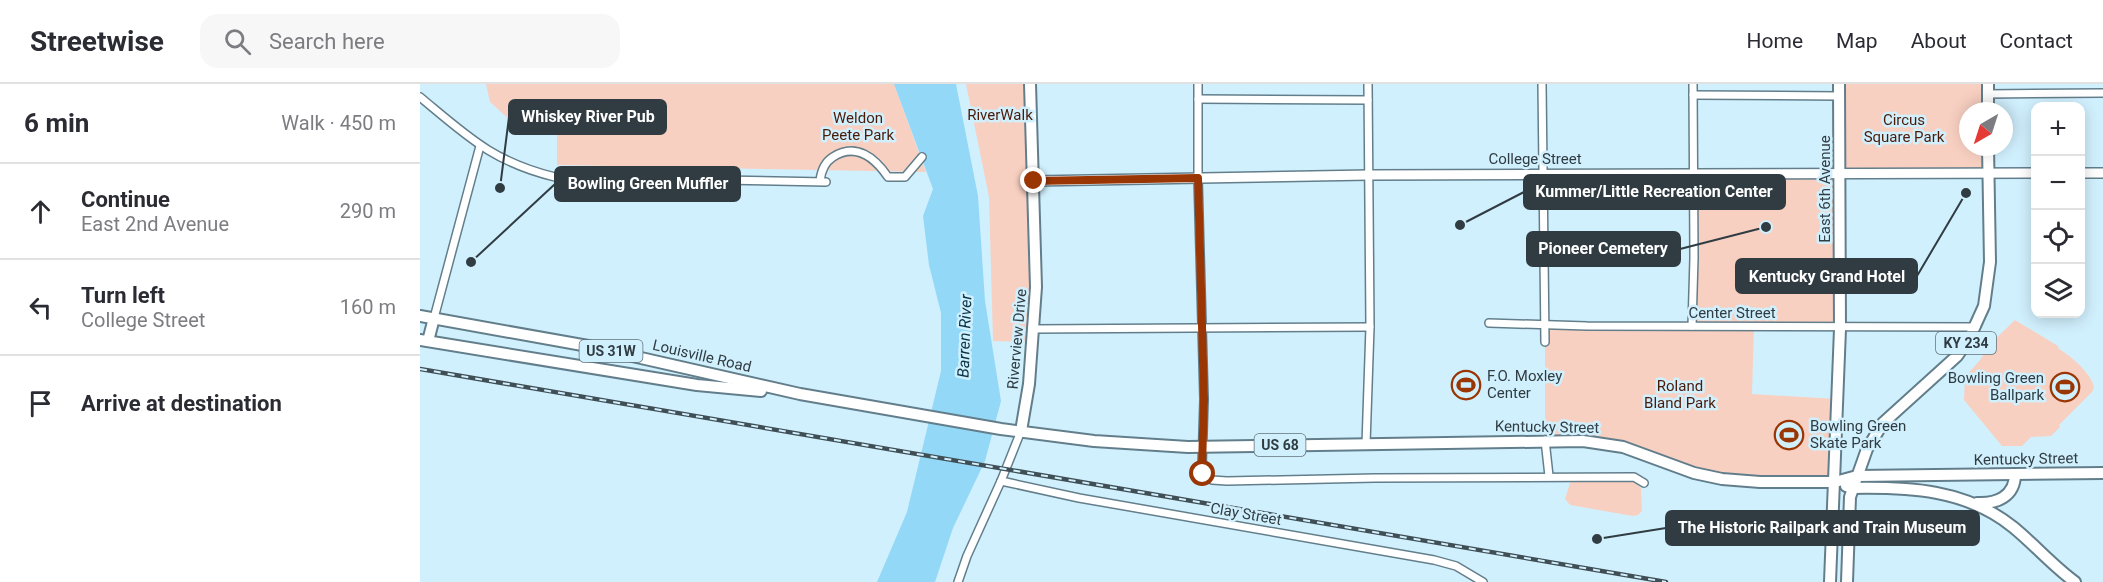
<!DOCTYPE html>
<html lang="en">
<head>
<meta charset="utf-8">
<style>
  body { margin:0; font-family:Roboto,sans-serif; background:#f7f7f7; color:#2b2b33 }
  .controls { position:absolute; right:18px; top:18px; display:grid; overflow:hidden; border-radius:12px; box-shadow:0 3px 15px #0003 }
  .controls button { width:54px; height:54px; display:grid; place-items:center; padding:0; border:0; border-bottom:2px solid #e1e1e2; background:#fff; color:#2b2b33; font:30px sans-serif }
  .compass { position:absolute; left:1539px; top:18px; width:54px; height:54px; border-radius:50%; background:#fff; box-shadow:0 3px 15px #0003; rotate:219deg }
  .stop { position:absolute; width:18px; height:18px; margin:-14px; border:4px solid #9a3504; border-radius:50%; background:#fff }
  .stop.end { background:#9a3504; border-color:#fff; box-shadow:0 2px 6px #0008 }
  .list { margin:0; padding:0; list-style:none }
  h2 { display:flex; justify-content:space-between; align-items:center; height:78px; margin:0; padding:0 24px; font-size:26px }
  h2 small { font-size:20px; font-weight:400; color:#7c7c81 }
  .list li { display:grid; grid-template-columns:39px 1fr auto; gap:18px; align-items:center; box-sizing:border-box; height:96px; padding:0 24px; border-top:2px solid #e1e1e2 }
  .list b { display:block; font-size:22px; white-space:nowrap }
  .list p { margin:0; font-size:20px; white-space:nowrap; color:#7c7c81 }
  .list em { font-size:20px; font-style:normal; color:#7c7c81 }
  .icon { flex:none; width:33px; height:33px; fill:none; stroke:currentColor; stroke-width:2; stroke-linecap:round; stroke-linejoin:round }
  .map { position:relative; flex:none; width:1683px; height:498px; overflow:hidden }
  header { display:flex; align-items:center; gap:36px; box-sizing:border-box; height:84px; padding:0 30px; background:#fff; border-bottom:2px solid #e1e1e2 }
  header strong { font-size:28px }
  nav { display:flex; gap:33px; margin-inline-start:auto; font-size:21px }
  .search { width:420px; height:54px; background:#f7f7f7; display:flex; align-items:center; gap:15px; box-sizing:border-box; padding:0 21px; border-radius:18px; color:#7c7c81; font-size:22px }
  main { display:flex }
  aside { flex:1; background:#fff }
  .map>svg:first-child { display:block }
</style>
</head>
<body>
<header>
<strong>Streetwise</strong>
<div class="search"><svg class="icon" aria-label="search" viewBox="0 0 24 24"><circle cx="10" cy="10" r="6"/><path d="M15 15l6 6"/></svg>Search here</div>
<nav><a>Home</a><a>Map</a><a>About</a><a>Contact</a></nav>
</header>
<main>
<aside>
<h2>6 min<small>Walk · 450 m</small></h2>
<ul class="list">
<li><svg class="icon" aria-label="ahead" viewBox="0 0 24 24"><path d="M12 20V5M6 11l6-6 6 6"/></svg><div><b>Continue</b><p>East 2nd Avenue</p></div><em>290 m</em></li>
<li><svg class="icon" aria-label="left" viewBox="0 0 24 24"><path d="M17 20v-9H6M10 6l-5 5 5 5"/></svg><div><b>Turn left</b><p>College Street</p></div><em>160 m</em></li>
<li><svg class="icon" aria-label="arrive" viewBox="0 0 24 24"><path d="M6 21V4h12l-3 4 3 4H6"/></svg><div><b>Arrive at destination</b></div></li>
</ul>
</aside>
<div class="map">
<svg width="1683" height="498" viewBox="0 0 1683 498">
  <rect width="100%" height="100%" fill="#d1f0fe"/>
  <g fill="#f8d0c2">
    <path d="M66 0H474L506 88 137 81V42L90 36 70 18Z"/>
    <path d="M546 0H604L611 169 608 258 573 257 569 113Z"/>
    <path d="M1419 0H1568L1569 27H1548V63H1569V89L1420 91V245L1334 243 1332 310 1418 315 1415 398 1302 395 1216 367 1125 356V241L1272 243 1273 90H1419Z"/>
    <path d="M1595 236 1638 262 1639 265C1651 272 1671 289 1674 303L1672 308 1639 341 1640 343 1631 352 1611 353 1602 362H1582L1544 316 1545 293 1560 276 1569 261Z"/>
    <path d="M1154 397 1215 398 1221 404 1222 427 1218 431 1213 432 1150 421 1145 415 1150 399Z"/>
  </g>
  <path fill="#93d8f7" d="M474 0H536L558 112 565 217 581 317 565 377 533 444 515 498H457L487 428 521 287V229L509 181 503 132 513 105Z"/>
  <g fill="none" stroke-linecap="round" stroke-linejoin="round">
    <g stroke="#637e8b" stroke-width="10">
      <g id="street">
        <path d="M778 0V94L784 315 782 382 785 392 792 396 807 397 955 394 1214 393 1224 399"/>
        <path d="M1122 0 1125 258"/>
        <path d="M1568 10 1683 9"/>
        <path d="M1273 11 1419 12"/>
        <path d="M0 13C47 52 73 78 135 93L406 98"/>
        <path d="M778 15 948 16"/>
        <path d="M400 97C401 88 405 78 413 73 436 58 455 74 468 93H485L502 73"/>
        <path d="M14 234 60 62"/>
        <path d="M1069 239 1167 242 1556 243"/>
        <path d="M1272 242 1274 174 1273 0"/>
        <path d="M615 245 950 243"/>
        <path d="M1125 356 1129 392"/>
        <path d="M946 360 950 243 948 0"/>
        <path d="M581 397 659 414 1014 476 1036 482 1063 498"/>
        <path d="M538 498 547 472 581 397 601 347"/>
      </g>
    </g>
    <g stroke="#637e8b" stroke-width="12">
      <g id="secondary">
        <path d="M1660 89H1683"/>
        <path d="M614 97 949 91 1616 89"/>
      </g>
    </g>
    <g stroke="#637e8b" stroke-width="14">
      <g id="primary">
        <path d="M1568 0V27"/>
        <path d="M0 232 168 262 380 310 581 345 674 357 768 363 1163 357 1203 363 1274 389 1302 395 1340 398H1415L1437 392 1683 389"/>
        <path d="M0 256 277 301 341 307"/>
        <path d="M8 257 14 234"/>
        <path d="M601 347 609 300 616 203 610 0"/>
        <path d="M1426 402 1432 404C1489 403 1546 405 1593 443 1615 461 1633 482 1655 498"/>
        <path d="M1557 419C1576 420 1595 413 1595 390"/>
        <path d="M1410 498 1420 245 1419 0"/>
        <path d="M1427 498 1430 413 1447 365 1463 339 1537 272 1549 255 1564 222 1570 178 1568 63"/>
      </g>
    </g>
    <use href="#street" stroke="#fff" stroke-width="7"/>
    <use href="#secondary" stroke="#fff" stroke-width="9"/>
    <use href="#primary" stroke="#fff" stroke-width="10"/>
    <g stroke="#404e55" stroke-width="4.5">
      <path id="rail" d="M0 285 1246 498"/>
    </g>
    <use href="#rail" stroke="#d1f0fe" stroke-width="2" stroke-dasharray="7" stroke-linecap="butt"/>
  </g>
  <g fill="none" stroke-linecap="round" stroke-linejoin="round">
    <path stroke="#9a3504" stroke-width="8" d="M614 97 778 94 784 315 782 382 783 390"/>
  </g>
  <defs>
    <g id="stadium-ring" transform="scale(1.5)"><circle r="9.5" fill="#d1f0fe" stroke="#9a3504" stroke-width="1.5"/><path d="M0-5a6.5 5 0 1 0 0 10a6.5 5 0 1 0 0-10ZM-3.5-1.8h7v3.6h-7Z" fill="#9a3504"/></g>
  </defs>
  <g fill-rule="evenodd">
    <use href="#stadium-ring" x="1046" y="301"/>
    <use href="#stadium-ring" x="1645" y="303"/>
    <use href="#stadium-ring" x="1369" y="351"/>
  </g>
  <g text-anchor="middle" stroke-width="5" stroke-linejoin="round" paint-order="stroke">
    <g fill="#d1f0fe" stroke="#60727a" stroke-width="1.5">
      <rect x="1516" y="248" width="60" height="22" rx="4.5"/>
      <rect x="159.5" y="256" width="63" height="22" rx="4.5"/>
      <rect x="834.5" y="350" width="51" height="22" rx="4.5"/>
    </g>
    <g font-size="14" font-weight="bold" fill="#303c42">
      <text x="1546" y="264">KY 234</text>
      <text x="191" y="272">US 31W</text>
      <text x="860" y="366">US 68</text>
    </g>
    <g font-size="15" fill="#4b1b08" stroke="#d1f0fe">
      <text x="580" y="36">RiverWalk</text>
      <text x="438" y="39">Weldon<tspan x="438" dy="17">Peete Park</tspan></text>
      <text x="1484" y="41">Circus<tspan x="1484" dy="17">Square Park</tspan></text>
      <text x="1260" y="307">Roland<tspan x="1260" dy="17">Bland Park</tspan></text>
    </g>
    <g font-size="15" fill="#303c42" stroke="#d1f0fe">
      <text x="1115" y="80">College Street</text>
      <text transform="translate(1405 105) rotate(-90)" y="5">East 6th Avenue</text>
      <text x="1312" y="234">Center Street</text>
      <text transform="translate(597 255) rotate(-85)" y="5">Riverview Drive</text>
      <text transform="translate(282 272) rotate(13)" y="5">Louisville Road</text>
      <text transform="translate(1127 343) rotate(1)" y="5">Kentucky Street</text>
      <text transform="translate(1606 375) rotate(-1)" y="5">Kentucky Street</text>
      <text transform="translate(826 430) rotate(10)" y="5">Clay Street</text>
    </g>
    <g font-size="15" fill="#303c42" stroke="#d1f0fe" text-anchor="start">
      <text x="1067" y="297">F.O. Moxley<tspan x="1067" dy="17">Center</tspan></text>
      <text x="1624" y="299" text-anchor="end">Bowling Green<tspan x="1624" dy="17">Ballpark</tspan></text>
      <text x="1390" y="347">Bowling Green<tspan x="1390" dy="17">Skate Park</tspan></text>
    </g>
    <g font-size="16" font-style="italic" fill="#0a3444" stroke="#d1f0fe">
      <text transform="translate(544 252) rotate(-88)" y="6">Barren River</text>
    </g>
  </g>
  <path fill="none" stroke="#303c42" stroke-width="2" d="M80 104L89 33M51 178L135 100M1040 141L1104 108M1346 143L1260 165M1546 109L1497 192M1177 455L1246 444"/>
  <g fill="#303c42" stroke="#d1f0fe" stroke-width="2">
    <circle cx="80" cy="104" r="6"/>
    <circle cx="51" cy="178" r="6"/>
    <circle cx="1040" cy="141" r="6"/>
    <circle cx="1346" cy="143" r="6"/>
    <circle cx="1546" cy="109" r="6"/>
    <circle cx="1177" cy="455" r="6"/>
  </g>
  <g fill="#303c42" stroke="#303c42" stroke-width="2">
    <rect x="89" y="16" width="157" height="34" rx="6"/>
    <rect x="135" y="83" width="185" height="34" rx="6"/>
    <rect x="1104" y="91" width="261" height="34" rx="6"/>
    <rect x="1107" y="148" width="153" height="34" rx="6"/>
    <rect x="1316" y="175" width="181" height="34" rx="6"/>
    <rect x="1246" y="427" width="313" height="34" rx="6"/>
  </g>
  <g font-size="16" text-anchor="middle" font-weight="bold" fill="#fff">
    <text x="168" y="38">Whiskey River Pub</text>
    <text x="228" y="105">Bowling Green Muffler</text>
    <text x="1234" y="113">Kummer/Little Recreation Center</text>
    <text x="1183" y="170">Pioneer Cemetery</text>
    <text x="1407" y="198">Kentucky Grand Hotel</text>
    <text x="1402" y="449">The Historic Railpark and Train Museum</text>
  </g>
</svg>
<div class="controls">
<button>+</button>
<button>−</button>
<button><svg class="icon" aria-label="locate" viewBox="0 0 24 24"><circle cx="12" cy="12" r="6"/><path d="M12 2v4M12 18v4M2 12h4M18 12h4"/></svg></button>
<button><svg class="icon" aria-label="layers" viewBox="0 0 24 24"><path d="M12 4l9 5-9 5-9-5zM3 14l9 5 9-5"/></svg></button>
</div>
<svg class="compass" viewBox="-18 -18 36 36"><path d="M0-13l5 13h-10z" fill="#e53935"/><path d="M0 13l5-13h-10z" fill="#7c7c81"/></svg>
<div class="stop" style="left:783px;top:390px"></div>
<div class="stop end" style="left:614px;top:97px"></div>
</div>
</main>
</body>
</html>
